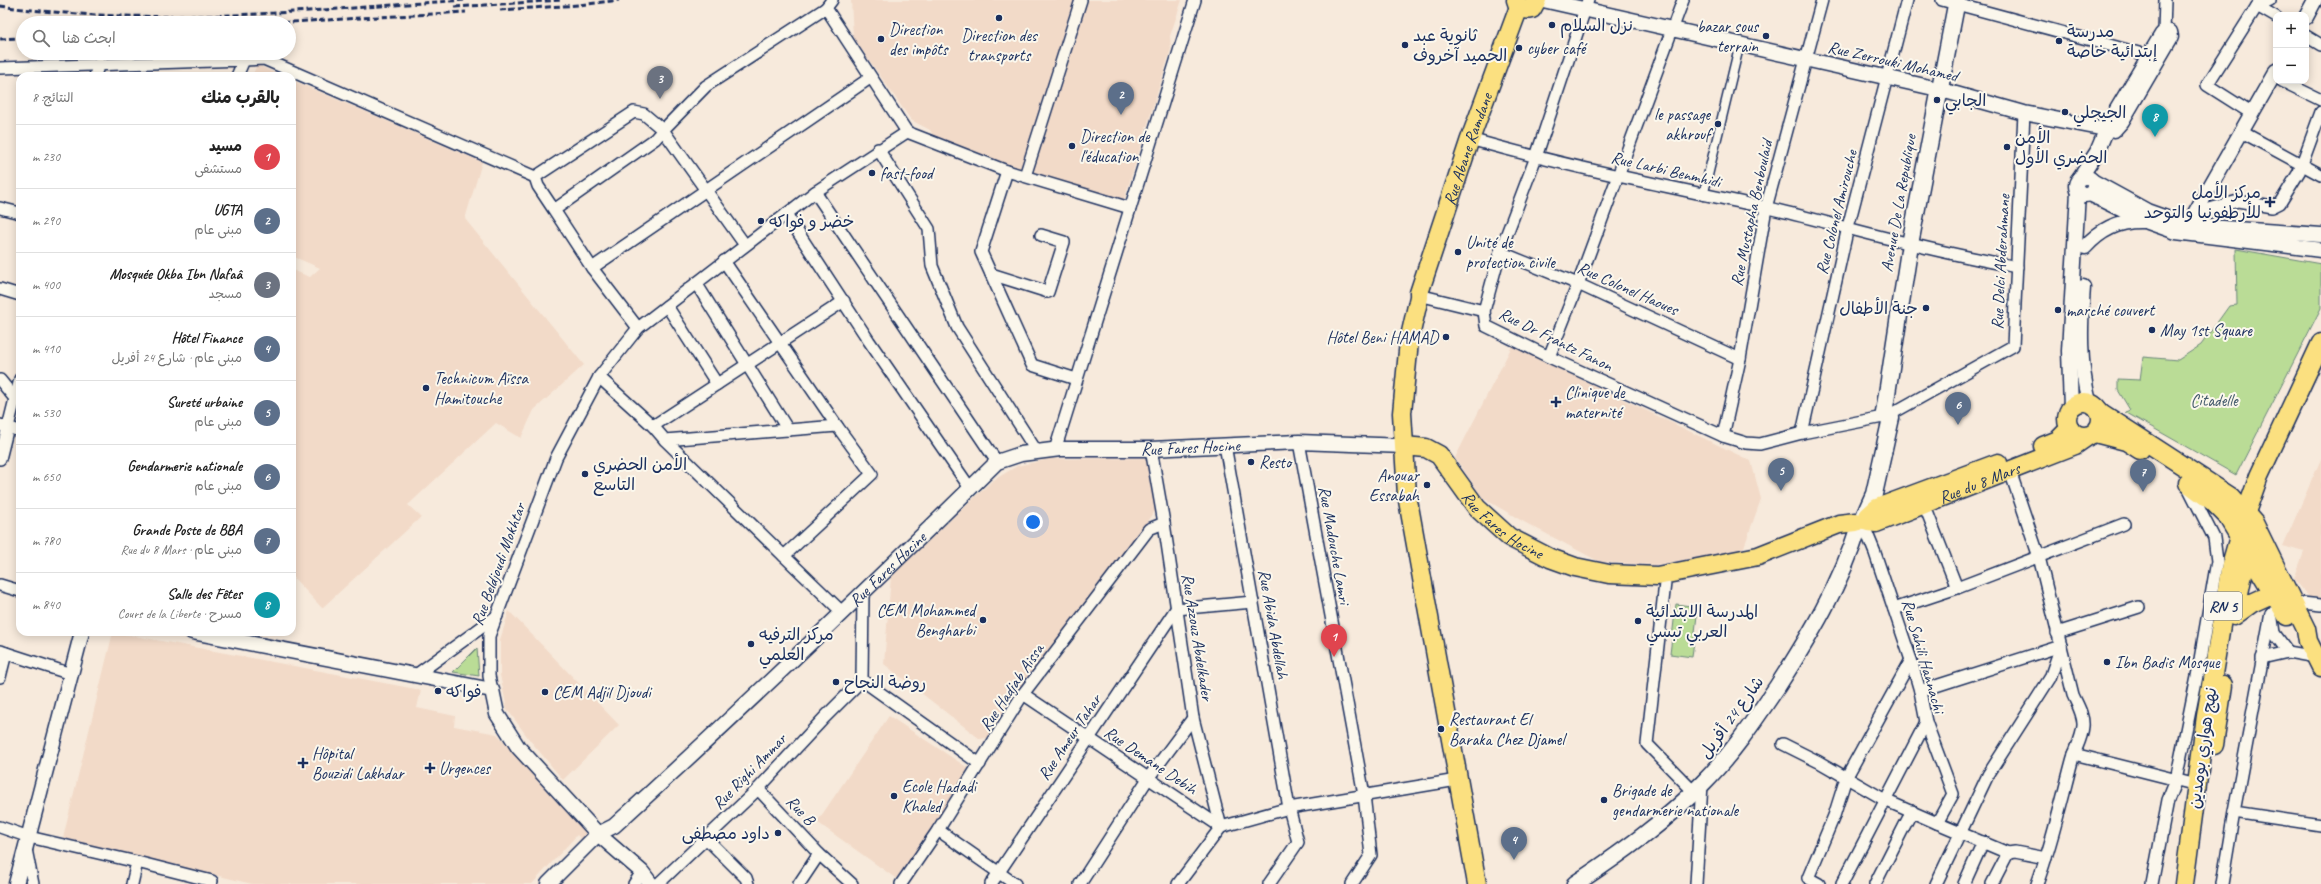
<!DOCTYPE html>
<html lang="ar">
<head>
<meta charset="utf-8">
<style>
  body { margin:0; font-family:Caveat,"Playpen Sans Arabic",sans-serif; background:#f2f2f2; color:#222; direction:rtl }
  .controls { position:absolute; right:12px; top:12px; display:grid; overflow:hidden; border-radius:8px; box-shadow:0 2px 10px #0003 }
  .controls button { width:36px; height:36px; display:grid; place-items:center; padding:0; border:0; border-bottom:1px solid #e0e0e0; background:#fff; color:#222; font:20px sans-serif }
  .you { position:absolute; left:1033px; top:522px; width:14px; height:14px; margin:-10px; border:3px solid #fff; border-radius:50%; background:#1a73e8; box-shadow:0 0 0 6px #1a73e833 }
  .badge { display:grid; place-items:center; width:26px; height:26px; border-radius:50%; background:#7c3aed; color:#fff; font-size:13px; font-weight:700 }
  .pin { position:absolute; translate:-50% -33px; filter:drop-shadow(0 1px 2px #0008) }
  .pin::after { content:''; position:absolute; top:21px; width:14px; height:12px; background:inherit; clip-path:polygon(0 0,100% 0,50% 100%) }
  .list { margin:0; padding:0; list-style:none }
  h2 { display:flex; justify-content:space-between; align-items:center; height:52px; margin:0; padding:0 16px; font-size:17px }
  h2 small { font-size:13px; font-weight:400; color:#767676 }
  .list li { display:grid; grid-template-columns:26px 1fr auto; gap:12px; align-items:center; box-sizing:border-box; height:64px; padding:0 16px; border-top:1px solid #e0e0e0 }
  .list b { display:block; font-size:15px; white-space:nowrap }
  .list p { margin:0; font-size:13px; white-space:nowrap; color:#767676 }
  .list em { font-size:13px; font-style:normal; color:#767676 }
  .icon { flex:none; width:22px; height:22px; fill:none; stroke:currentColor; stroke-width:2; stroke-linecap:round; stroke-linejoin:round }
  .map { position:relative; flex:none; width:2321px; height:884px; overflow:hidden; direction:ltr }
  .search { position:absolute; background:#fff; box-shadow:0 2px 10px #0003; left:16px; top:16px; width:280px; height:44px; display:flex; align-items:center; gap:10px; box-sizing:border-box; padding:0 14px; border-radius:22px; color:#767676; font-size:15px }
  .panel { position:absolute; background:#fff; box-shadow:0 2px 10px #0003; left:16px; top:72px; width:280px; height:564px; border-radius:12px; direction:rtl }
  .map>svg:first-child { display:block }
</style>
</head>
<body>
<div class="map">
<svg width="2321" height="884" viewBox="0 0 2321 884">
  <rect width="100%" height="100%" fill="#f7eadc"/>
  <filter id="ink" filterUnits="userSpaceOnUse"><feTurbulence type="fractalNoise" baseFrequency=".025" numOctaves="2"/><feDisplacementMap in="SourceGraphic" scale="8" xChannelSelector="R" yChannelSelector="G"/><feConvolveMatrix kernelMatrix="1 2 1 2 8 2 1 2 1" color-interpolation-filters="sRGB"/></filter>
  <g filter="url(#ink)">
    <g fill="#f2dac8">
      <path d="M851 0H1182L1170 36 1171 49 1124 200 938 145 930 130 911 120 853 37Z"/>
      <path d="M257 65 282 76H252Z"/>
      <path d="M292 80 482 162 465 219 584 365 534 410 521 438 496 423 408 505 421 517 322 608 292 576V270L310 277 320 268 292 256Z"/>
      <path d="M1512 346 1751 461 1761 499 1743 550 1655 565 1600 562 1524 522 1483 498 1455 458Z"/>
      <path d="M1152 458 1161 503 994 737 980 739 884 664 891 576 992 481 1017 466 1049 459Z"/>
      <path d="M2321 459V599H2311L2294 579 2304 552 2283 546Z"/>
      <path d="M509 611 619 725 563 780 529 739 507 709 500 675V640Z"/>
      <path d="M113 632 421 690 417 708 455 716 454 726 497 734 590 832 582 840 577 835 532 884H252L63 838Z"/>
      <path d="M889 716 971 770 898 880 817 822Z"/>
    </g>
    <g fill="#badc96" stroke="#6a867a">
      <path d="M2236 249 2321 264V308L2236 475 2125 412 2130 410 2118 390V379L2140 380 2143 357 2178 360 2201 345 2229 306 2237 305Z"/>
      <path d="M1676 604 1698 607 1692 657 1670 654Z"/>
      <path d="M477 648 479 676 453 672Z"/>
    </g>
    <g fill="none" stroke-linecap="round" stroke-linejoin="round">
      <g stroke="#1b2f5e" stroke-width="11">
        <path id="pedestrian" d="M1703 196 1740 43"/>
      </g>
      <g stroke="#1b2f5e" stroke-width="14">
        <g id="minor">
          <path d="M832 0 826 8 907 132"/>
          <path d="M1942 0 2150 56"/>
          <path d="M2257 6 2276 17"/>
          <path d="M2164 32 2165 0"/>
          <path d="M2306 36 2321 45"/>
          <path d="M244 60 264 59 535 177"/>
          <path d="M0 68 244 60 237 76"/>
          <path d="M95 76 99 63"/>
          <path d="M2282 81 2321 100"/>
          <path d="M2251 113 2207 85 2257 6 2270 0"/>
          <path d="M2240 131 2321 175"/>
          <path d="M1477 141C1573 168 1670 187 1768 208 1816 219 1863 233 1911 244 1946 253 1982 260 2017 267"/>
          <path d="M878 149 929 229 932 266 957 327 1037 452"/>
          <path d="M1007 171 981 252 1032 365 1076 379"/>
          <path d="M1025 176 1081 0"/>
          <path d="M815 192 997 462"/>
          <path d="M0 208 20 213"/>
          <path d="M554 210 538 186 535 177 634 112 644 114 663 130 655 139 554 210 592 268 638 328"/>
          <path d="M2195 213 2238 201 2272 207 2280 203 2299 172 2321 112"/>
          <path d="M786 214 869 341 970 488"/>
          <path d="M745 245 663 130 706 86 826 8"/>
          <path d="M1500 252 1578 284 1740 359"/>
          <path d="M724 261 837 426"/>
          <path d="M592 268 870 78"/>
          <path d="M991 274 1048 292 1064 242 1041 235"/>
          <path d="M696 283 788 430"/>
          <path d="M0 289 20 295"/>
          <path d="M1427 297 1484 311 1486 326 1549 357 1723 436 1746 443 1760 444 1802 433 1883 417"/>
          <path d="M667 306 717 384"/>
          <path d="M1484 311 1500 252 1536 157 1588 0"/>
          <path d="M1549 357 1578 284 1683 0"/>
          <path d="M0 380 17 401"/>
          <path d="M1891 414 2013 346 2024 113"/>
          <path d="M0 425 20 431"/>
          <path d="M653 426 844 301"/>
          <path d="M1802 433 1848 227 1907 0"/>
          <path d="M1723 436 1740 359 1766 208 1822 0"/>
          <path d="M665 440 784 556"/>
          <path d="M1299 442 1364 795 1371 855 1352 884"/>
          <path d="M1225 445 1289 808 1298 842 1269 884"/>
          <path d="M1151 449 1164 523 1193 718 1221 827"/>
          <path d="M1055 450 1195 0"/>
          <path d="M0 459 20 379"/>
          <path d="M2010 471 2039 557 2073 695C2077 704 2084 715 2083 726 2082 739 2075 749 2072 761 2061 802 2052 844 2037 884"/>
          <path d="M1922 499 1957 588"/>
          <path d="M1666 574 1647 744 1694 792"/>
          <path d="M0 585 20 591"/>
          <path d="M863 593 862 680 980 764"/>
          <path d="M2293 602 2321 605"/>
          <path d="M1894 609 1957 588 2124 524"/>
          <path d="M843 613 784 556 872 474 837 426 665 440 653 426 599 377 638 328 815 192 907 132 1007 171 1130 208"/>
          <path d="M2271 613 2234 812 2321 825"/>
          <path d="M2272 619 2274 633 2288 652"/>
          <path d="M2057 633 2139 607"/>
          <path d="M6 653 71 674"/>
          <path d="M2262 658 2288 652 2316 657"/>
          <path d="M416 675 497 616"/>
          <path d="M0 677 6 653 1 651"/>
          <path d="M492 690 489 676V636L556 458 599 377"/>
          <path d="M1920 691 2061 646"/>
          <path d="M1023 694 1221 827"/>
          <path d="M1783 744 1819 762 1887 801 1937 823 1953 794 1926 722 1920 691 1911 660 1875 553 1864 526"/>
          <path d="M2074 754 2197 785"/>
          <path d="M758 789 819 854 852 884"/>
          <path d="M1937 823 2008 853 2015 852 2046 858"/>
          <path d="M0 827 29 837 137 862 132 884"/>
          <path d="M1221 827 1289 808 1457 780"/>
          <path d="M938 830 1015 884"/>
          <path d="M706 838 746 878 748 884"/>
          <path d="M26 849 33 884"/>
          <path d="M137 862 212 881"/>
          <path d="M634 884 642 872"/>
          <path d="M658 884 758 789 825 717 862 680"/>
          <path d="M799 884 819 854"/>
          <path d="M901 884 938 830 1023 694 1149 529 1164 523"/>
          <path d="M991 884 1176 609 1253 602"/>
          <path d="M1080 884 1149 777 1193 718"/>
          <path d="M1178 884 1221 827"/>
          <path d="M1696 884 1702 784"/>
          <path d="M1819 884 1808 878 1834 816 1846 778 1911 660"/>
          <path d="M1842 884 1926 722"/>
          <path d="M1875 884 1912 811"/>
          <path d="M1936 884 1988 775 2050 678 2061 646"/>
          <path d="M1964 884 1983 842"/>
          <path d="M1992 884 2008 853"/>
          <path d="M2152 884 2168 800 2176 780 2198 671 2217 561 2214 538 2188 487"/>
          <path d="M2222 884 2234 812"/>
        </g>
      </g>
      <g stroke="#1b2f5e" stroke-width="17">
        <g id="tertiary">
          <path d="M1543 0 1938 89 2024 113 2105 129"/>
          <path d="M2306 17 2315 0"/>
          <path d="M2107 126 2162 34 2170 32 2171 37 2122 121 2114 130"/>
          <circle cx="2085" cy="186" r="9"/>
          <path d="M2080 178 2097 152 2105 133"/>
          <path d="M2094 182 2147 211 2175 221 2209 227 2321 235"/>
          <path d="M2090 194 2145 221 2176 232 2321 250"/>
          <path d="M2188 232 2195 213 2276 71"/>
          <path d="M2085 247C2100 230 2120 220 2143 221"/>
          <path d="M2083 287C2080 329 2079 362 2089 402"/>
          <path d="M2071 408 2069 351 2078 192"/>
          <path d="M192 632 492 690 497 714 518 747 598 834 642 872 651 884"/>
          <path d="M16 884 82 632"/>
          <path id="s1" d="M548 884 598 834 614 826C744 708 871 586 997 462L1021 454 1060 449H1151L1299 442 1404 446"/>
        </g>
      </g>
      <g stroke="#1b2f5e" stroke-width="19">
        <g id="secondary">
          <path d="M1884 413 1910 244 1957 0"/>
          <path d="M1865 514 1874 494 1891 418"/>
          <path d="M1575 884C1620 854 1665 822 1703 783 1732 754 1754 721 1777 687 1810 636 1841 584 1859 526"/>
        </g>
      </g>
      <g stroke="#1b2f5e" stroke-width="21">
        <g id="primary">
          <path d="M1516 0C1518 8 1524 11 1532 9L1537 0"/>
          <path id="s2" d="M1419 293 1469 142 1519 7"/>
          <path d="M1419 297 1409 341 1402 413 1407 495 1477 884"/>
          <circle cx="2084" cy="419" r="17"/>
          <path d="M2100 412 2231 497 2254 523 2306 629 2308 641 2321 667"/>
          <path d="M2095 433 2126 441 2140 450"/>
          <path id="s3" d="M1404 446 1426 448 1439 455 1477 508 1509 537 1550 558 1575 567 1609 574 1657 576 1758 556 1839 524 1856 522"/>
          <path d="M2043 446 2058 440 2070 428"/>
          <path d="M2188 483 2212 501 2227 516 2287 616"/>
          <path d="M1868 516 1877 508 1998 463"/>
          <path id="s4" d="M1868 522 1876 523 2075 445 2088 436"/>
          <path d="M2236 608 2251 535"/>
          <path d="M2234 616 2252 603 2274 593"/>
          <path d="M2214 745 2223 685"/>
          <path d="M2184 884 2206 716 2231 565 2246 512 2259 476 2321 343"/>
        </g>
      </g>
      <use href="#pedestrian" stroke="#fbf7ec" stroke-width="8"/>
      <use href="#minor" stroke="#fbf7ec" stroke-width="11"/>
      <use href="#tertiary" stroke="#fbf7ec" stroke-width="14"/>
      <use href="#secondary" stroke="#fbf7ec" stroke-width="16"/>
      <use href="#primary" stroke="#fbe080" stroke-width="18"/>
      <g stroke="#1b2f5e" stroke-width="3" stroke-dasharray="6 3" stroke-linecap="butt">
        <path d="M0 6C154 28 311 10 465 0"/>
        <path d="M455 7 562 0"/>
        <path d="M500 10 579 5 619 0"/>
        <path d="M186 23 238 20"/>
        <path d="M274 23 466 12"/>
        <path d="M0 39 23 38"/>
      </g>
    </g>
  </g>
  <g fill="#1b2f5e" stroke="#fbf7ec" stroke-width="1.5">
    <circle cx="999" cy="18" r="4"/>
    <circle cx="1552" cy="25" r="4"/>
    <circle cx="1766" cy="36" r="4"/>
    <circle cx="881" cy="39" r="4"/>
    <circle cx="2059" cy="41" r="4"/>
    <circle cx="1405" cy="45" r="4"/>
    <circle cx="1519" cy="48" r="4"/>
    <circle cx="1937" cy="100" r="4"/>
    <circle cx="2065" cy="112" r="4"/>
    <circle cx="1718" cy="124" r="4"/>
    <circle cx="1072" cy="146" r="4"/>
    <circle cx="2007" cy="147" r="4"/>
    <circle cx="872" cy="173" r="4"/>
    <path d="M2268 196h4v4h4v4h-4v4h-4v-4h-4v-4h4z"/>
    <circle cx="761" cy="221" r="4"/>
    <circle cx="1458" cy="252" r="4"/>
    <circle cx="1926" cy="308" r="4"/>
    <circle cx="2058" cy="310" r="4"/>
    <circle cx="2152" cy="330" r="4"/>
    <circle cx="1446" cy="337" r="4"/>
    <circle cx="426" cy="388" r="4"/>
    <path d="M1554 396h4v4h4v4h-4v4h-4v-4h-4v-4h4z"/>
    <circle cx="1251" cy="462" r="4"/>
    <circle cx="585" cy="474" r="4"/>
    <circle cx="1427" cy="485" r="4"/>
    <circle cx="983" cy="620" r="4"/>
    <circle cx="1638" cy="621" r="4"/>
    <circle cx="751" cy="644" r="4"/>
    <circle cx="2107" cy="662" r="4"/>
    <circle cx="836" cy="682" r="4"/>
    <circle cx="438" cy="691" r="4"/>
    <circle cx="545" cy="692" r="4"/>
    <circle cx="1441" cy="729" r="4"/>
    <path d="M301 757h4v4h4v4h-4v4h-4v-4h-4v-4h4z"/>
    <path d="M428 762h4v4h4v4h-4v4h-4v-4h-4v-4h4z"/>
    <circle cx="894" cy="796" r="4"/>
    <circle cx="1604" cy="800" r="4"/>
    <circle cx="778" cy="833" r="4"/>
  </g>
  <g text-anchor="middle" stroke-width="4" stroke-linejoin="round" paint-order="stroke">
    <rect fill="#fbf7ec" stroke="#5e6b89" stroke-width="1" x="2204" y="592" width="38" height="28" rx="3"/>
    <g font-size="16" font-weight="bold" fill="#1b2f5e">
      <text x="2223" y="612">RN 5</text>
    </g>
    <g font-size="17" fill="#1b2f5e" stroke="#fbf7ec" text-anchor="start">
      <text x="1560" y="31">نزل السلام</text>
      <text x="1758" y="32" text-anchor="end">bazar sous<tspan x="1758" dy="20">terrain</tspan></text>
      <text x="889" y="35">Direction<tspan x="889" dy="20">des impôts</tspan></text>
      <text x="2067" y="37">مدرسة<tspan x="2067" dy="20">إبتدائية خاصة</tspan></text>
      <text x="999" y="41" text-anchor="middle">Direction des<tspan x="999" dy="20">transports</tspan></text>
      <text x="1413" y="41">ثانوية عبد<tspan x="1413" dy="20">الحميد آخروف</tspan></text>
      <text x="1527" y="54">cyber café</text>
      <text x="1945" y="106">الجابي</text>
      <text x="2073" y="118">الجيجلي</text>
      <text x="1710" y="120" text-anchor="end">le passage<tspan x="1710" dy="20">akhrouf</tspan></text>
      <text x="1080" y="142">Direction de<tspan x="1080" dy="20">l'éducation</tspan></text>
      <text x="2015" y="143">الأمن<tspan x="2015" dy="20">الحضري الأول</tspan></text>
      <text x="880" y="179">fast-food</text>
      <text x="2261" y="198" text-anchor="end">مركز الأمل<tspan x="2261" dy="20">للأرطفونيا والتوحد</tspan></text>
      <text x="769" y="227">خضر و فواكه</text>
      <text x="1466" y="248">Unité de<tspan x="1466" dy="20">protection civile</tspan></text>
      <text x="1918" y="314" text-anchor="end">جنة الأطفال</text>
      <text x="2066" y="316">marché couvert</text>
      <text x="2160" y="336">May 1st Square</text>
      <text x="1438" y="343" text-anchor="end">Hôtel Beni HAMAD</text>
      <text x="434" y="384">Technicum Aïssa<tspan x="434" dy="20">Hamitouche</tspan></text>
      <text x="1565" y="398">Clinique de<tspan x="1565" dy="20">maternité</tspan></text>
      <text x="1259" y="468">Resto</text>
      <text x="593" y="470">الأمن الحضري<tspan x="593" dy="20">التاسع</tspan></text>
      <text x="1419" y="481" text-anchor="end">Anouar<tspan x="1419" dy="20">Essabah</tspan></text>
      <text x="975" y="616" text-anchor="end">CEM Mohammed<tspan x="975" dy="20">Bengharbi</tspan></text>
      <text x="1646" y="617">المدرسة الابتدائية<tspan x="1646" dy="20">العربي تبسي</tspan></text>
      <text x="759" y="640">مركز الترفيه<tspan x="759" dy="20">العلمي</tspan></text>
      <text x="2115" y="668">Ibn Badis Mosque</text>
      <text x="844" y="688">روضة النجاح</text>
      <text x="446" y="697">فواكه</text>
      <text x="553" y="698">CEM Adjil Djoudi</text>
      <text x="1449" y="725">Restaurant El<tspan x="1449" dy="20">Baraka Chez Djamel</tspan></text>
      <text x="312" y="759">Hôpital<tspan x="312" dy="20">Bouzidi Lakhdar</tspan></text>
      <text x="439" y="774">Urgences</text>
      <text x="902" y="792">Ecole Hadadi<tspan x="902" dy="20">Khaled</tspan></text>
      <text x="1612" y="796">Brigade de<tspan x="1612" dy="20">gendarmerie nationale</tspan></text>
      <text x="770" y="839" text-anchor="end">داود مصطفى</text>
    </g>
    <g font-size="17" fill="#1b2f5e" stroke="#fbf7ec">
      <text transform="translate(1893 61) rotate(13)" y="6">Rue Zerrouki Mohamed</text>
      <text dy="6" stroke="none"><textPath href="#s2" startOffset="152">Rue Abane Ramdane</textPath></text>
      <text transform="translate(1666 169) rotate(13)" y="6">Rue Larbi Benmhidi</text>
      <text transform="translate(1898 203) rotate(-80)" y="6">Avenue De La Republique</text>
      <text transform="translate(1836 212) rotate(-76)" y="6">Rue Colonel Amirouche</text>
      <text transform="translate(1751 213) rotate(-78)" y="6">Rue Mustapha Benboulaid</text>
      <text transform="translate(2000 262) rotate(-87)" y="6">Rue Delci Abderahmane</text>
      <text transform="translate(1628 288) rotate(24)" y="6">Rue Colonel Haoues</text>
      <text transform="translate(1556 339) rotate(26)" y="6">Rue Dr Frantz Fanon</text>
      <text dy="6" stroke="none"><textPath href="#s1" startOffset="812">Rue Fares Hocine</textPath></text>
      <text dy="6" stroke="none"><textPath href="#s4" startOffset="119">Rue du 8 Mars</textPath></text>
      <text dy="6" stroke="none"><textPath href="#s3" startOffset="133">Rue Fares Hocine</textPath></text>
      <text transform="translate(1335 545) rotate(80)" y="6">Rue Madouche Lamri</text>
      <text transform="translate(498 564) rotate(-70)" y="6">Rue Beldjoudi Mokhtar</text>
      <text dy="6" stroke="none"><textPath href="#s1" startOffset="464">Rue Fares Hocine</textPath></text>
      <text transform="translate(1274 624) rotate(80)" y="6">Rue Abida Abdellah</text>
      <text transform="translate(1198 637) rotate(81)" y="6">Rue Azzouz Abdelkader</text>
      <text transform="translate(1924 656) rotate(74)" y="6">Rue Sahili Hannachi</text>
      <text transform="translate(1011 687) rotate(-56)" y="6">Rue Hadjab Aissa</text>
      <text transform="translate(1731 717) rotate(-54)" y="6">شارع 24 أفريل</text>
      <text transform="translate(1069 737) rotate(-56)" y="6">Rue Ameur Tahar</text>
      <text transform="translate(2202 748) rotate(-82)" y="6">نهج هواري بومدين</text>
      <text transform="translate(1151 760) rotate(34)" y="6">Rue Demane Debih</text>
      <text transform="translate(749 771) rotate(-46)" y="6">Rue Righi Ammar</text>
      <text transform="translate(801 810) rotate(47)" y="6">Rue B</text>
    </g>
    <g font-size="17" fill="#435a6c" stroke="#fbf7ec">
      <text x="2214" y="406">Citadelle</text>
    </g>
  </g>
</svg>
<div class="controls">
<button>+</button>
<button>−</button>
</div>
<div class="you"></div>
<div class="pin badge" style="left:1334px;top:657px;background:#e0444e">1</div>
<div class="pin badge" style="left:1121px;top:115px;background:#5c6f8a">2</div>
<div class="pin badge" style="left:660px;top:99px;background:#6b7280">3</div>
<div class="pin badge" style="left:1514px;top:860px;background:#5c6f8a">4</div>
<div class="pin badge" style="left:1781px;top:491px;background:#5c6f8a">5</div>
<div class="pin badge" style="left:1958px;top:425px;background:#5c6f8a">6</div>
<div class="pin badge" style="left:2143px;top:492px;background:#5c6f8a">7</div>
<div class="pin badge" style="left:2155px;top:137px;background:#0f9aa8">8</div>
<div class="search"><svg class="icon" aria-label="search" viewBox="0 0 24 24"><circle cx="10" cy="10" r="6"/><path d="M15 15l6 6"/></svg>ابحث هنا</div>
<section class="panel">
<h2>بالقرب منك<small>النتائج: 8</small></h2>
<ul class="list">
<li><span class="badge" style="background:#e0444e">1</span><div><b>مسيد</b><p>مستشفى</p></div><em>230 m</em></li>
<li><span class="badge" style="background:#5c6f8a">2</span><div><b>UGTA</b><p>مبنى عام</p></div><em>290 m</em></li>
<li><span class="badge" style="background:#6b7280">3</span><div><b>Mosquée Okba Ibn Nafaâ</b><p>مسجد</p></div><em>400 m</em></li>
<li><span class="badge" style="background:#5c6f8a">4</span><div><b>Hôtel Finance</b><p>مبنى عام · شارع 24 أفريل</p></div><em>410 m</em></li>
<li><span class="badge" style="background:#5c6f8a">5</span><div><b>Sureté urbaine</b><p>مبنى عام</p></div><em>530 m</em></li>
<li><span class="badge" style="background:#5c6f8a">6</span><div><b>Gendarmerie nationale</b><p>مبنى عام</p></div><em>650 m</em></li>
<li><span class="badge" style="background:#5c6f8a">7</span><div><b>Grande Poste de BBA</b><p>مبنى عام · Rue du 8 Mars</p></div><em>780 m</em></li>
<li><span class="badge" style="background:#0f9aa8">8</span><div><b>Salle des Fêtes</b><p>مسرح · Cours de la Liberte</p></div><em>840 m</em></li>
</ul>
</section>
</div>
</body>
</html>
